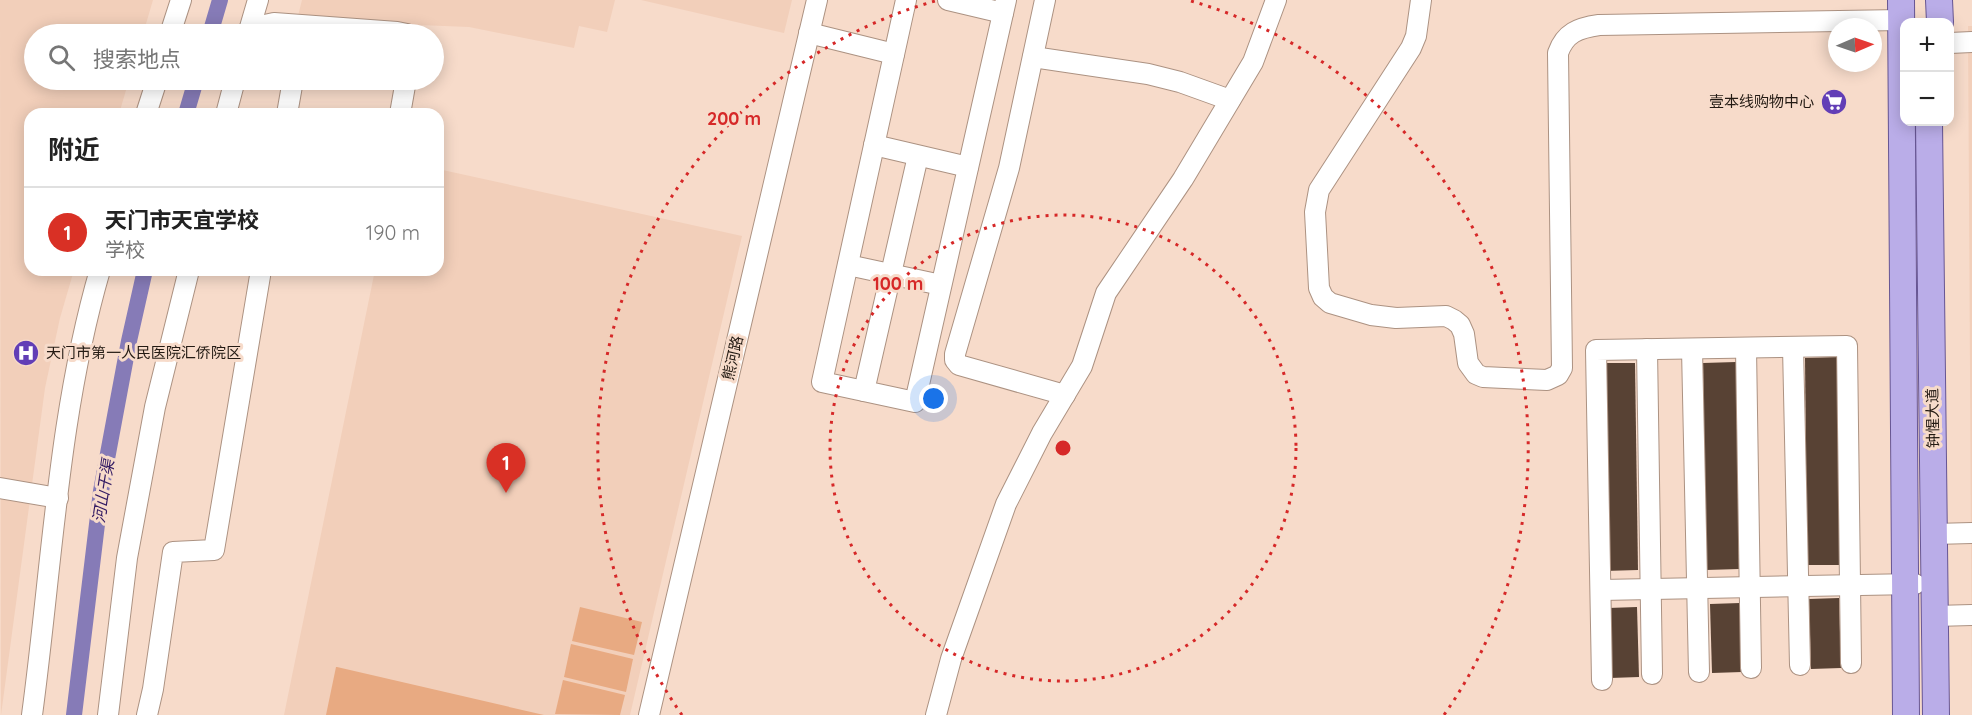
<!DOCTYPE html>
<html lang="zh">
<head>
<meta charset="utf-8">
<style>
  body { margin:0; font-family:Quicksand,"Noto Sans SC",sans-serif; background:#f6f6f6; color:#222 }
  .controls { position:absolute; right:18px; top:18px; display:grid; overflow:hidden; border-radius:12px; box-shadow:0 3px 15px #0003 }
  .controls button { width:54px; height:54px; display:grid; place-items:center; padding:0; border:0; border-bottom:2px solid #e0e0e0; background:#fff; color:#222; font:30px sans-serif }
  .compass { position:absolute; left:1828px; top:18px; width:54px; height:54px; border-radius:50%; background:#fff; box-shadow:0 3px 15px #0003; rotate:88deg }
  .you { position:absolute; left:934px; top:399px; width:21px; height:21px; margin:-15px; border:4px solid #fff; border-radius:50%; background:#1a73e8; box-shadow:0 0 0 9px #1a73e833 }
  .badge { display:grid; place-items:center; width:39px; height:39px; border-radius:50%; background:#d93025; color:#fff; font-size:20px; font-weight:700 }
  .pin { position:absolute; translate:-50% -50px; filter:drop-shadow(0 2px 3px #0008) }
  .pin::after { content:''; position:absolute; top:32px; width:21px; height:18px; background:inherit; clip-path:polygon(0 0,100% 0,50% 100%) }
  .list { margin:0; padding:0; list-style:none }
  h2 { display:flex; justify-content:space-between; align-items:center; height:78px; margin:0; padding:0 24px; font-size:26px }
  h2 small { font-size:20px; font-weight:400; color:#767676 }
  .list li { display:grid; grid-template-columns:39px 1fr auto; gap:18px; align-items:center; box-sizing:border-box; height:90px; padding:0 24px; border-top:2px solid #e0e0e0 }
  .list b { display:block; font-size:22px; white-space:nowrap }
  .list p { margin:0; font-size:20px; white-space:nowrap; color:#767676 }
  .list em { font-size:20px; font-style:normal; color:#767676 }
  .icon { flex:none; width:33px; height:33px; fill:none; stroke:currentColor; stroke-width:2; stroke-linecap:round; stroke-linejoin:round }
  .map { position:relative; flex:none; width:1972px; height:715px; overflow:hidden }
  .search { position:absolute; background:#fff; box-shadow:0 3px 15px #0003; left:24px; top:24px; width:420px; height:66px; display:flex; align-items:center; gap:15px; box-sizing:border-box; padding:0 21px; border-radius:33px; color:#767676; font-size:22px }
  .panel { position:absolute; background:#fff; box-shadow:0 3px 15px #0003; left:24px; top:108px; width:420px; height:168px; border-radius:18px }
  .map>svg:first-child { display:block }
</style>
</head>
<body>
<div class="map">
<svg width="1972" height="715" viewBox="0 0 1972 715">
  <rect width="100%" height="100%" fill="#f7dbca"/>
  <g fill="#f2cfba">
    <path d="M0 0H153L143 34H34V80H129L119 114H30V270H74L60 318 45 388 1 715Z"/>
    <path d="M302 0H615L607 32 579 26 574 48 469 27 297 20Z"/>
    <path d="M641 0H792L784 33Z"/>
    <path d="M1968 26H1972V715Z"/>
    <path d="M438 169 742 236 630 715H284L375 270H438Z"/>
  </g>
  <g fill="#e8aa82">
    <path d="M580 607 642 622 634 655 572 641Z"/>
    <path d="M571 644 633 659 626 692 564 677Z"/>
    <path d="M336 667H337L544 715H326Z"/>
    <path d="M563 680 625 695 620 715 555 714Z"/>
  </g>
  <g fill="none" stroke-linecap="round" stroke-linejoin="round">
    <g stroke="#867bb7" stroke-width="16">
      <path d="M210 34 220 0"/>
      <path d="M186 114 196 80"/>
      <path d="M74 715 101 491 129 341 145 270"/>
    </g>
  </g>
  <g fill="#584234">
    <path d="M1838 357 1841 565H1807L1805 358Z"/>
    <path d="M1736 362 1739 569 1706 570 1703 363Z"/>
    <path d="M1601 363H1635L1638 570 1604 571Z"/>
    <path d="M1839 598 1841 668 1811 669 1809 599Z"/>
    <path d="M1740 603 1742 672 1712 673 1710 604Z"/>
    <path d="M1637 607 1639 677 1610 678 1608 608Z"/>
  </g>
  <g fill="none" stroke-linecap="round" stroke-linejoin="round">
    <g stroke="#ac9282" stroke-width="22">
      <g id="minor">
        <path d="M906 0 822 382 915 402 1006 0"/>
        <path d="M948 0 1003 13"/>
        <path d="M1045 0 1009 168 955 354V360L959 365 1065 395"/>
        <path d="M1421 0 1416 36 1411 48 1319 190 1315 212 1319 288 1323 297 1330 303 1371 315 1396 318 1446 316 1454 320 1460 325 1464 334 1468 363 1476 374 1483 377 1547 380 1558 375 1562 368 1558 53C1565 33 1578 28 1599 25L1901 20"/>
        <path d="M250 28 274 23 397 32 407 34"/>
        <path d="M809 33 894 54"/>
        <path d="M170 34 181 0"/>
        <path d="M248 34 258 0"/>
        <path d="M1950 43 1972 42"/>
        <path d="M1033 57 1148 74 1180 82 1230 100"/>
        <path d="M146 114 157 80"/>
        <path d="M226 114 235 80"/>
        <path d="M287 114 293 80"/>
        <path d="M400 114 406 80"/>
        <path d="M874 145 968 167"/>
        <path d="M848 265 941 285"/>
        <path d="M1793 347 1800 665"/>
        <path d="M1746 348 1751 668"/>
        <path d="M1647 349 1652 674"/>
        <path d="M1692 349 1699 672"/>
        <path d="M864 391 918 156"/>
        <path d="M0 488 58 498"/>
        <path d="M1934 534 1972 533"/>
        <path d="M1601 590 1915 584"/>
        <path d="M1935 616 1972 615"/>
        <path d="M1602 680 1596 350 1847 346 1851 663"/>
        <path d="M32 715C52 567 58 414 100 270"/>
        <path d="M108 715 127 558 155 407 189 270"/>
        <path d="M147 715 153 689 173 552 214 550 261 270"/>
        <path d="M649 715 817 0"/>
        <path d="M936 715 951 659 1006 504 1042 433 1082 366 1106 293 1183 179 1253 62 1276 0"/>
      </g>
    </g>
    <g stroke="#675693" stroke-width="28">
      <g id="major">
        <path d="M1901 0 1906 715"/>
        <path d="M1939 0 1940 22"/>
        <path d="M1929 122 1936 715"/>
      </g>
    </g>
    <use href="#minor" stroke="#fff" stroke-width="20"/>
    <use href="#major" stroke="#baade8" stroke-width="26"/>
  </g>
  <g fill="none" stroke="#d62828" stroke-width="3" stroke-dasharray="3 6">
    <circle cx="1063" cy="448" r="233"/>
    <path d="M682 715A465 465 0 0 1 935 1M1191 1A465 465 0 0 1 1444 715"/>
  </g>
  <defs>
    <g id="supermarket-disc" transform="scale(1.35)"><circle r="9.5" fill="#623eb6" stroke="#f7dbca"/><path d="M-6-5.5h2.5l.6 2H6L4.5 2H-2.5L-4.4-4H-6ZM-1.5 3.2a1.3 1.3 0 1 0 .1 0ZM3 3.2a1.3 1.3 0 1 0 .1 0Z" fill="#fff"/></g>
    <g id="hospital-disc" transform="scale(1.35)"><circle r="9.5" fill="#623eb6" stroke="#f7dbca"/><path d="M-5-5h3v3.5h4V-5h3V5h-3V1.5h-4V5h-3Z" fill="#fff"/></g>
  </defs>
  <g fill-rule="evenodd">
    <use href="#supermarket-disc" x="1834" y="102"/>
    <use href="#hospital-disc" x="26" y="353"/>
  </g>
  <g text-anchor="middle" stroke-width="6" stroke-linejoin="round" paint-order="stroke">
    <g font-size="15" fill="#231a13" stroke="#f7dbca" text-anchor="end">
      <text x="1814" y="107">壹本线购物中心</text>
      <text x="46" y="358" text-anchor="start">天门市第一人民医院汇侨院区</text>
    </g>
    <g font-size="15" fill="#231a13" stroke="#f7dbca">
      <text transform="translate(733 358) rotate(-77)" y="5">熊河路</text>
      <text transform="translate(1933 418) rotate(-91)" y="5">钟惺大道</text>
    </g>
    <g font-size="16" font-style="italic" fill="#321a63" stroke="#f7dbca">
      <text transform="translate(103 491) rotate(-81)" y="6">河山干渠</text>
    </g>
  </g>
  <circle cx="1063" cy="448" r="9" fill="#d62828" stroke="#f7dbca" stroke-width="3"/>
  <g font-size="18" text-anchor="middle" font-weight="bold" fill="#d62828" stroke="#f7dbca" stroke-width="6" stroke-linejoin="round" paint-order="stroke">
    <text x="734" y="125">200 m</text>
    <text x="898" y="290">100 m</text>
  </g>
</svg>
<div class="controls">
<button>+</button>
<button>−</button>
</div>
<svg class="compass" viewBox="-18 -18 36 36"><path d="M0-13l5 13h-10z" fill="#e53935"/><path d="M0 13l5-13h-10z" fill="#767676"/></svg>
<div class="you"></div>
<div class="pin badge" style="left:506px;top:493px">1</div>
<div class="search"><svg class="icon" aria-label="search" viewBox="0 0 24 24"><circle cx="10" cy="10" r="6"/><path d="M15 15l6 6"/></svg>搜索地点</div>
<section class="panel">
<h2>附近<small></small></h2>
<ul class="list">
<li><span class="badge">1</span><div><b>天门市天宜学校</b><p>学校</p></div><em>190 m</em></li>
</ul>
</section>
</div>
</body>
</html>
